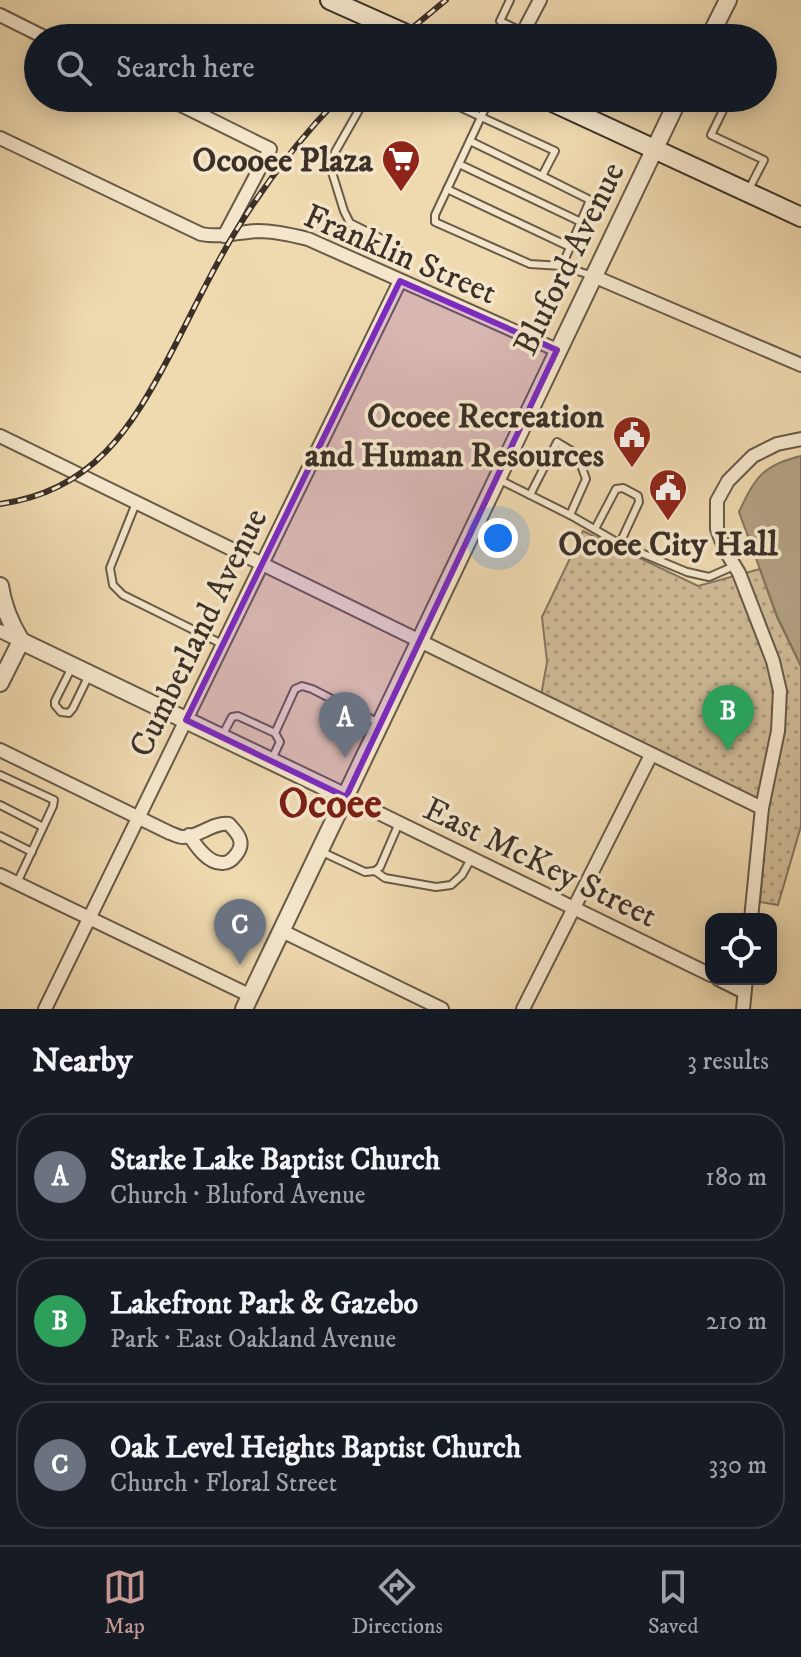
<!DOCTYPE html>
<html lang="en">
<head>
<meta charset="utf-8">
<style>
  body { margin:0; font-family:"IM FELL DW Pica",serif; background:#242831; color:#f1f3f6 }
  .controls { position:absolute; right:24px; bottom:24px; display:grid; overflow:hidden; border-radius:16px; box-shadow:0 4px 20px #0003 }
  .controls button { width:72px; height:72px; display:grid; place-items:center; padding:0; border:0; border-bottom:2px solid #363941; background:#171b24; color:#f1f3f6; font:40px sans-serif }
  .you { position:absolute; left:498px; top:538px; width:28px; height:28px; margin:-20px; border:6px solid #fff; border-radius:50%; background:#1a73e8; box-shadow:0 0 0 12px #1a73e833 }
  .badge { display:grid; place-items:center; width:52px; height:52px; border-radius:50%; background:#c59692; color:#fff; font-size:26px; font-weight:700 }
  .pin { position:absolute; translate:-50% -66px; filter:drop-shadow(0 2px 4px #0008) }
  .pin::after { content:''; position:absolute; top:42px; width:28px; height:24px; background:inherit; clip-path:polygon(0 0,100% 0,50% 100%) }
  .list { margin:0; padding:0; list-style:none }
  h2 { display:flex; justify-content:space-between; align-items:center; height:104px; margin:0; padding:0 32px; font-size:34px }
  h2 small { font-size:26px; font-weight:400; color:#9ea1a6 }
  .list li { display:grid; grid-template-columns:52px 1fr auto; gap:24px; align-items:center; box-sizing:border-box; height:128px; margin:0 16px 16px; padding:0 16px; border:2px solid #363941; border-radius:32px }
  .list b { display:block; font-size:30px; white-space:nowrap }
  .list p { margin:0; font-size:26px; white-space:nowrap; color:#9ea1a6 }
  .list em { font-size:26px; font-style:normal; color:#9ea1a6 }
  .icon { flex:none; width:44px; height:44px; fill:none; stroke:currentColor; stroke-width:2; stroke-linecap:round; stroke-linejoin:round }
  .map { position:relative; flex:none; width:801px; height:1009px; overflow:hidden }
  .search { position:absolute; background:#171b24; box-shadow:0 4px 20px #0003; left:24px; right:24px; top:24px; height:88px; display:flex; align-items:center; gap:20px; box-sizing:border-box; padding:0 28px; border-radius:44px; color:#9ea1a6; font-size:30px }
  .sheet { height:536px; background:#171b24 }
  nav { display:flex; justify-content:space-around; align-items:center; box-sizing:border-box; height:112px; border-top:2px solid #363941; background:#171b24; font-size:22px; color:#9ea1a6 }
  nav a { display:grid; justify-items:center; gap:4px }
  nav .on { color:#c59692 }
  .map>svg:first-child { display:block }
</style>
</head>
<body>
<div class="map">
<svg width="801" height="1009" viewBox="0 0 801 1009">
  <defs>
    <pattern id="park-dots" width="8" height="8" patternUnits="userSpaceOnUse" patternTransform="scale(2)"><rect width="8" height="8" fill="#d0bc98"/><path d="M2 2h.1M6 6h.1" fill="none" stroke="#aa997c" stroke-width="1.8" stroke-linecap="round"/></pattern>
  </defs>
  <rect width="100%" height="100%" fill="#efd9af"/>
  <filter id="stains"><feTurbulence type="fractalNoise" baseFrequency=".0025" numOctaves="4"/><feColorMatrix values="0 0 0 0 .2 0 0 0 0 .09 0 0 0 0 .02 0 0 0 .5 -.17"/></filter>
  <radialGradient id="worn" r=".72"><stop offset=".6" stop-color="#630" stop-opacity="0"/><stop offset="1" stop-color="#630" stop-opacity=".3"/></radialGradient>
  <path fill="url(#park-dots)" stroke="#867660" stroke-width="2" d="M583 531 698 586 760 569 777 617 801 666V826L778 905 760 902 768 807 541 696 547 662 542 617Z"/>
  <path fill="#b2a081" stroke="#82735d" stroke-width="2" d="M801 456V666L777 616 739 512C754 478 763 465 801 456Z"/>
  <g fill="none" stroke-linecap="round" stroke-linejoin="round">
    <g stroke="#685a4a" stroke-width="10">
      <g id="service">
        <path d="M510 0 500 21 523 32"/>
        <path d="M368 98 363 103 335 152 331 169 344 211 350 223 398 247"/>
        <path d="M440 98 555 151 542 176 590 200 562 266"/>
        <path d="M490 98 435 215V222L530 264 562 266 593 276"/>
        <path d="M729 98 711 135 764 160 749 189"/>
        <path d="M470 141 542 176"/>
        <path d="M459 164 581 222"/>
        <path d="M447 189 570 247"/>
        <path d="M500 480 570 515 622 545 687 572 709 577 734 566"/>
        <path d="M530 495 557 442 577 454 586 479 570 515"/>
        <path d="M136 503 110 568 113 585 123 595 222 644"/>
        <path d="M595 529 616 489 623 488 638 496 639 502 620 543"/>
        <path d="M71 669 55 701V705L61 712 69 713 73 708 89 675"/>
        <path d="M222 736 232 717 238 716 275 733"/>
        <path d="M271 761 280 742 275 733 295 689 302 686 312 689 379 723"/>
        <path d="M0 775 54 800 53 806 17 883"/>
        <path d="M0 805 43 827"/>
        <path d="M0 836 32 852"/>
        <path d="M320 851 365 872 375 871 385 878 436 887 451 885 462 875 471 859"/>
        <path d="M375 871 380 867 399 823"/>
      </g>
    </g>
    <g stroke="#685a4a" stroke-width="16">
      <g id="minor">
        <path d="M0 15 46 38"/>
        <path d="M520 38 540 0"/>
        <path d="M167 98 270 149 224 236"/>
        <path d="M0 138 201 234C221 238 238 232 258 231 275 231 292 235 308 239L557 350"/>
        <path d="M593 276 801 365"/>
        <path d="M0 436 762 808"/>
        <path d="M0 631 21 641"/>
        <path d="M0 750 170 833C174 834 178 837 183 837 200 837 212 822 229 824 233 829 239 834 240 840 243 849 232 863 223 863 208 864 196 846 189 835"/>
        <path d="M346 797 711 975"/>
        <path d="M0 875 251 996"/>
        <path d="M751 919 762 808 778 731 780 691 773 661 739 573 725 550 717 529V501L728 481 753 456 777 444 801 439"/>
        <path d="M282 931 442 1009"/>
        <path d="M718 979 744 992"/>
        <path d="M45 1009 400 281"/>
        <path d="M523 1009 651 755"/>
        <path d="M743 1009 746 979"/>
      </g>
    </g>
    <g stroke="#685a4a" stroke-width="20">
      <g id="tertiary">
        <path d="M709 38 728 0"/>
        <path d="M0 586C3 607 10 623 21 641"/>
        <path d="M21 641 346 797"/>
        <path d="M0 683 21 641"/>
        <path d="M244 1009 679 98"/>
      </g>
    </g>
    <g stroke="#3b3028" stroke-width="22">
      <g id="secondary">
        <path d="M330 0 415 38"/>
        <path d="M544 98 801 217"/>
      </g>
    </g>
    <use href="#service" stroke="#f5e6cb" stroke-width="6"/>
    <use href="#minor" stroke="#f5e6cb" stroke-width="12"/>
    <use href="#tertiary" stroke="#f5e6cb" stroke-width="16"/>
    <use href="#secondary" stroke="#f5e6cb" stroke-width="18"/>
    <g stroke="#3b3028" stroke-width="6">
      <g id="rail">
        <path d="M400 38 446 0"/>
        <path d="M0 504C93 491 131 429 171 353 192 313 211 272 234 234 264 185 299 139 339 98"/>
      </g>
    </g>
    <use href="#rail" stroke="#f5e6cb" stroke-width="3" stroke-dasharray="9" stroke-linecap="butt"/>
  </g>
  <path fill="#7b2cbf" fill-opacity="0.2" stroke="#7b2cbf" stroke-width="6" stroke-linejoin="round" d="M400 281 557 350 346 797 186 720Z"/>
  <defs>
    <g id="supermarket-pin" transform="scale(2)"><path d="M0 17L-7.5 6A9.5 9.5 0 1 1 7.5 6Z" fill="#8f2418" stroke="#f5e6cb"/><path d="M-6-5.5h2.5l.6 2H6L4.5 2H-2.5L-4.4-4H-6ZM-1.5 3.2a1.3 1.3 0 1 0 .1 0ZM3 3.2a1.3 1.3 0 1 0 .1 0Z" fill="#fff"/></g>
    <g id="civic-pin" transform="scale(2)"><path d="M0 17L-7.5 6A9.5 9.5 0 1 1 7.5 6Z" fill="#8f2418" stroke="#f5e6cb"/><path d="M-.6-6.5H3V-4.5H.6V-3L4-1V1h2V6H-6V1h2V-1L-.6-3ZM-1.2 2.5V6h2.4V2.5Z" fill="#fff"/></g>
  </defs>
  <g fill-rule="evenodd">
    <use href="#supermarket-pin" x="401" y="159"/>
    <use href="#civic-pin" x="632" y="435"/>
    <use href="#civic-pin" x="668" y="488"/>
  </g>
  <g text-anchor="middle" stroke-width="7" stroke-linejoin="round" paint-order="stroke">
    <g font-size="34" font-weight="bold" fill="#3b3028" stroke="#f5e6cb" text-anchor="end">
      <text x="373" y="171">Ocooee Plaza</text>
      <text x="604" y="427">Ocoee Recreation<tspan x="604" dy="39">and Human Resources</tspan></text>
      <text x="668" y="555" text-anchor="middle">Ocoee City Hall</text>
    </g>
    <g font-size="34" fill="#3b3028" stroke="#f5e6cb">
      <text transform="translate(401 253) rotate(23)" y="12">Franklin Street</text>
      <text transform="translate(568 258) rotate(-64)" y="12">Bluford Avenue</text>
      <text transform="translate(197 632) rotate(-64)" y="12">Cumberland Avenue</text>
      <text transform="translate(541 861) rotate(26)" y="12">East McKey Street</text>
    </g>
    <g font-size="42" font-weight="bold" fill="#7a1f14" stroke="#f5e6cb">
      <text x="330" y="817">Ocoee</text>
    </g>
  </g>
  <rect width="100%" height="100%" filter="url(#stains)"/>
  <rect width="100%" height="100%" fill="url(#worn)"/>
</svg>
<div class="controls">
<button><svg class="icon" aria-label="locate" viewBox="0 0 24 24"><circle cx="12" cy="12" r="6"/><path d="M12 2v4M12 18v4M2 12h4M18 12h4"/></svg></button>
</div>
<div class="you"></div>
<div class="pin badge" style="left:345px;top:758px;background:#6b7280">A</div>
<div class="pin badge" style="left:728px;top:751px;background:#2e9e5b">B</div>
<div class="pin badge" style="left:240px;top:965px;background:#6b7280">C</div>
<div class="search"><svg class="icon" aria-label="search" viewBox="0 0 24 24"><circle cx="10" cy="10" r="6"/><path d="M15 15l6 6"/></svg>Search here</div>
</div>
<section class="sheet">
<h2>Nearby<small>3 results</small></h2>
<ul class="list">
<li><span class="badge" style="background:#6b7280">A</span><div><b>Starke Lake Baptist Church</b><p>Church · Bluford Avenue</p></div><em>180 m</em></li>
<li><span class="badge" style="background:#2e9e5b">B</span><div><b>Lakefront Park &amp; Gazebo</b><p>Park · East Oakland Avenue</p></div><em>210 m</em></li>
<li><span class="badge" style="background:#6b7280">C</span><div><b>Oak Level Heights Baptist Church</b><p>Church · Floral Street</p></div><em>330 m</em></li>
</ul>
</section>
<nav>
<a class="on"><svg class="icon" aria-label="map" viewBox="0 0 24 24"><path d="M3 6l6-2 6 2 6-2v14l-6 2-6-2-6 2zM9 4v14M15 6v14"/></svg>Map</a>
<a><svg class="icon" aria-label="directions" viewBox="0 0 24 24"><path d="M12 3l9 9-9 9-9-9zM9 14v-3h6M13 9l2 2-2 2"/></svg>Directions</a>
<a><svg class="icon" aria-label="saved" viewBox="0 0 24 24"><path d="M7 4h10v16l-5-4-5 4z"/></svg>Saved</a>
</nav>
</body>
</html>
